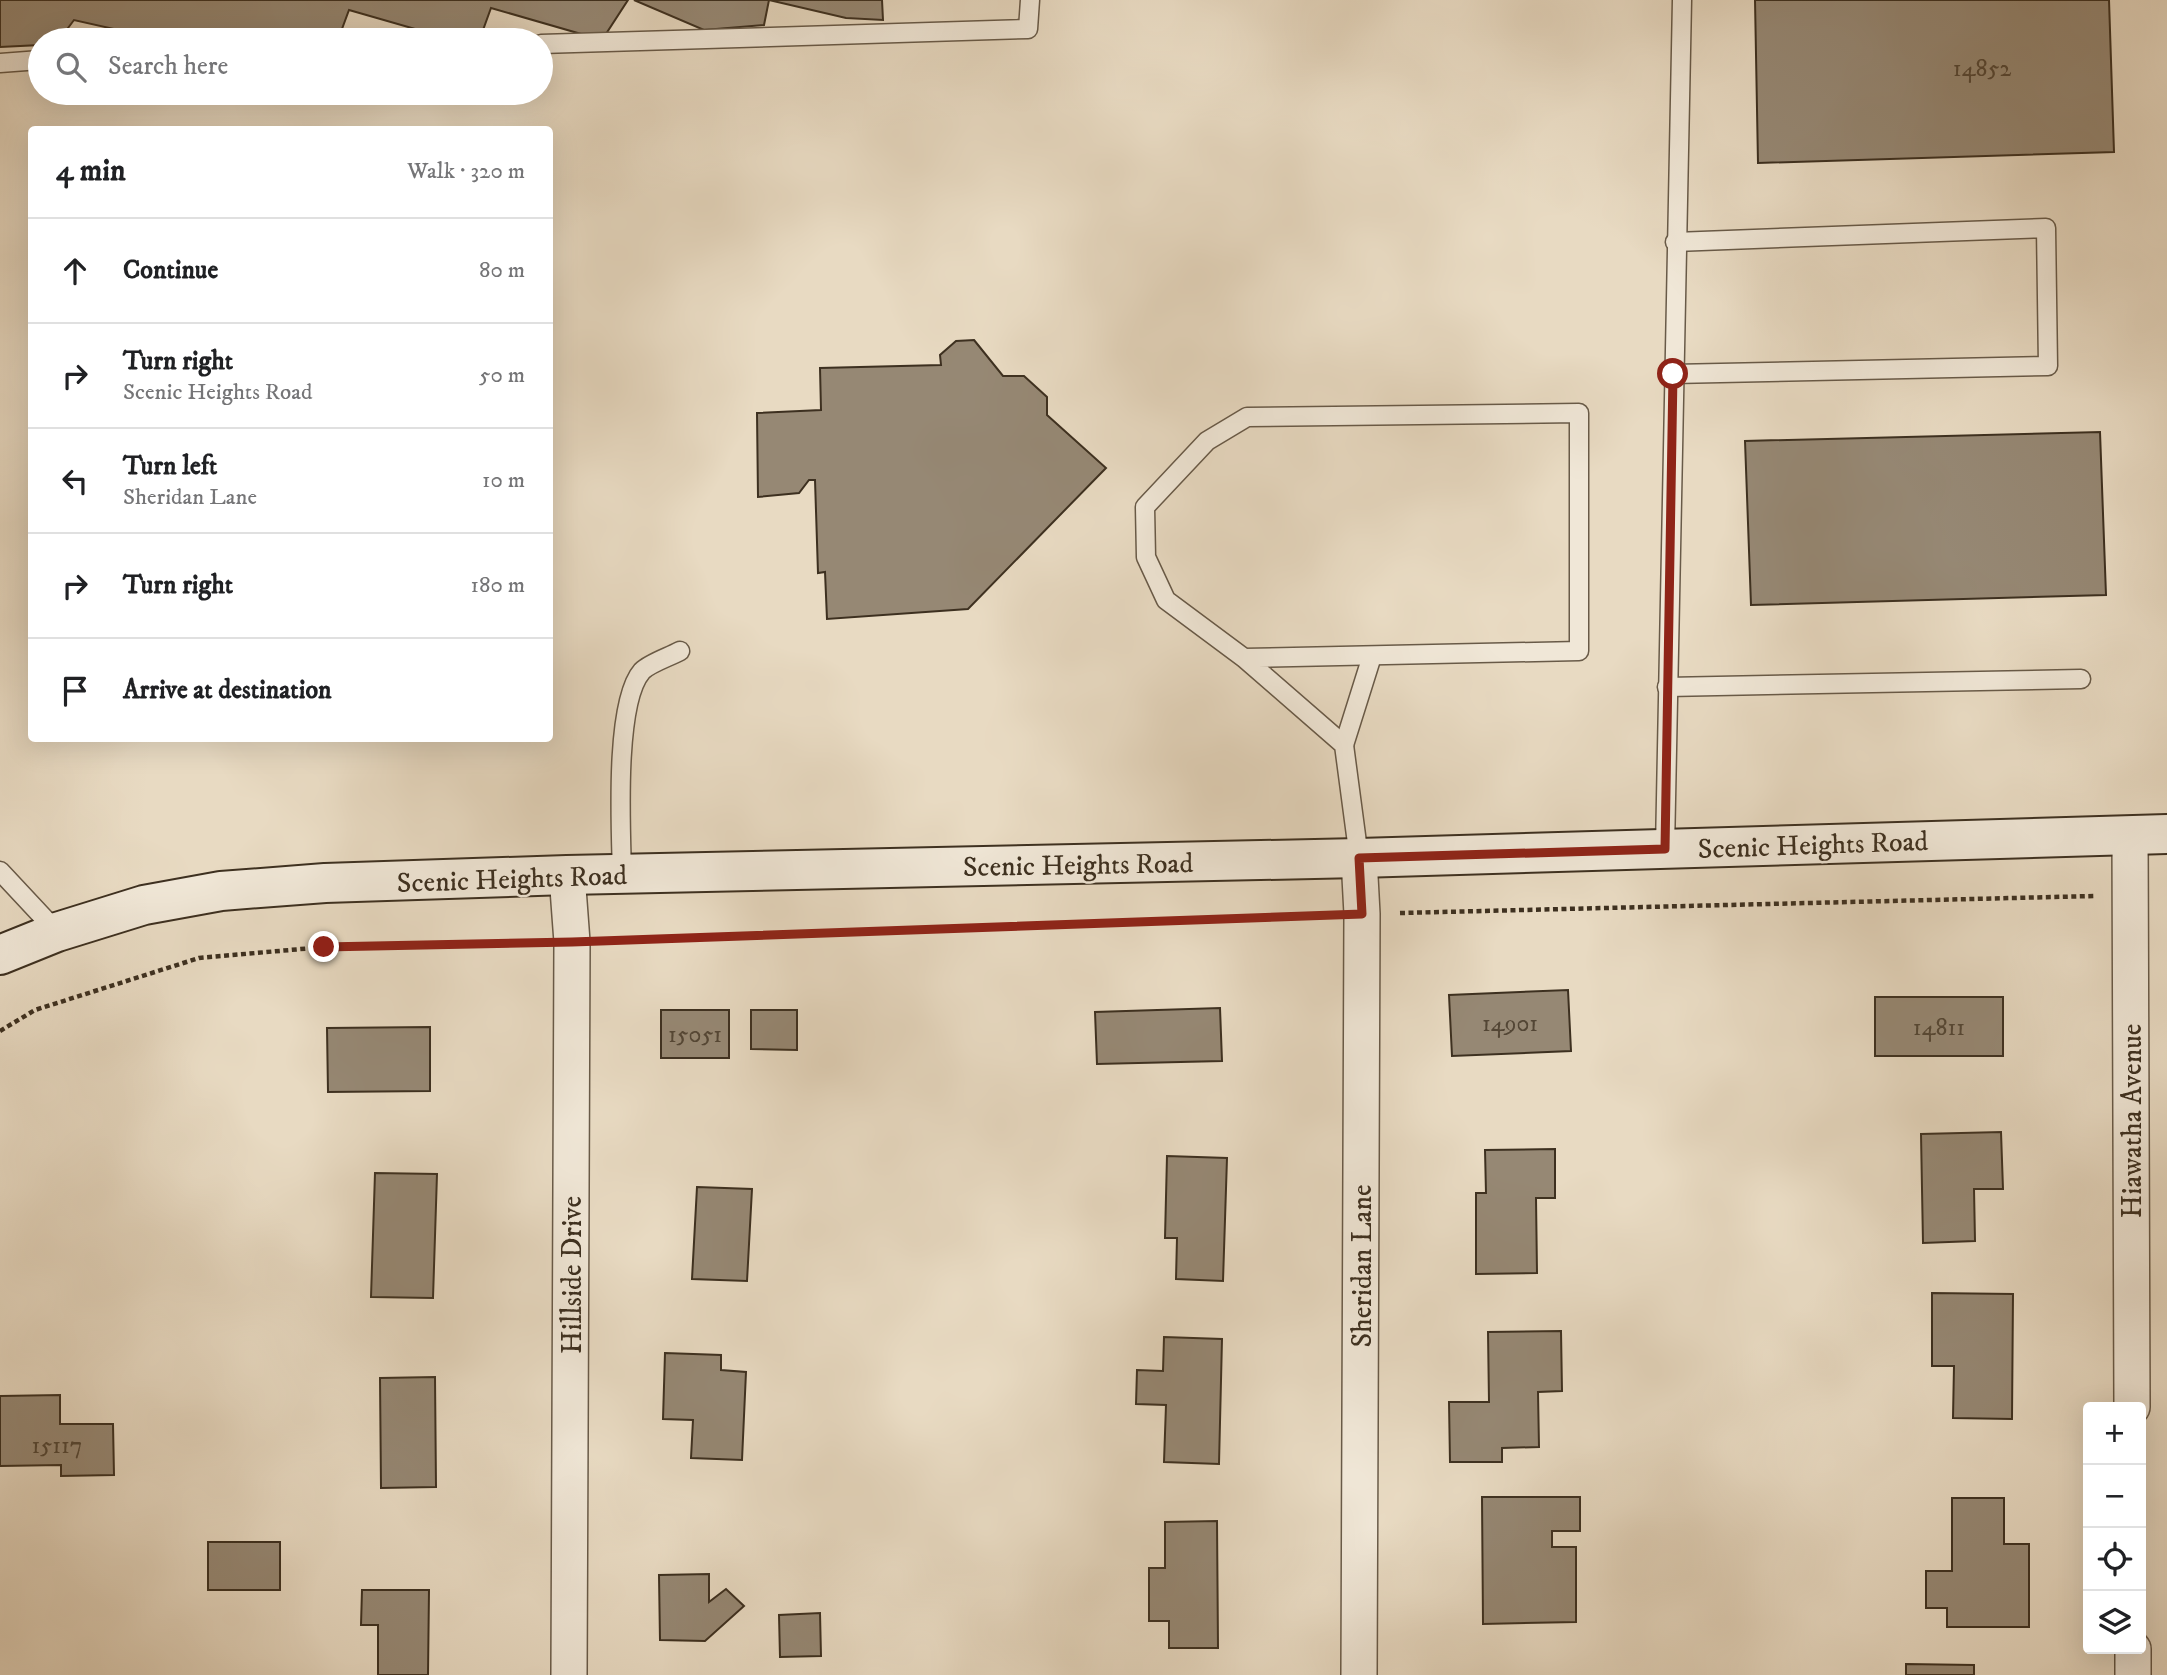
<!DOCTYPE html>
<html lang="en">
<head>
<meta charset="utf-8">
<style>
  body { margin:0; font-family:"IM FELL DW Pica",serif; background:#f2f2f2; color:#202124 }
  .controls { position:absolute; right:21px; bottom:21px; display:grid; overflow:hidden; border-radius:7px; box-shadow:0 7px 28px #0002 }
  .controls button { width:63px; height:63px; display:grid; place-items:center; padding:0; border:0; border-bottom:2px solid #e0e0e0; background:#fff; color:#202124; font:35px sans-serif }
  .stop { position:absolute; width:21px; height:21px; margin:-16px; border:5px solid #8f2418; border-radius:50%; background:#fff }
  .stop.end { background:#8f2418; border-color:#fff; box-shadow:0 2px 7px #0008 }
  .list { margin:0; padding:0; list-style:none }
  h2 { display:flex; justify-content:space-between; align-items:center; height:91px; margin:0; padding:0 28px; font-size:30px }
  h2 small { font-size:23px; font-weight:400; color:#757577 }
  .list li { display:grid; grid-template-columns:46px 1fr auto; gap:21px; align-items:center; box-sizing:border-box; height:105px; padding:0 28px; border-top:2px solid #e0e0e0 }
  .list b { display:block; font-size:26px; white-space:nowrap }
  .list p { margin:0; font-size:23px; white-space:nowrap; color:#757577 }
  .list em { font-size:23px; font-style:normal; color:#757577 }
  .icon { flex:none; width:38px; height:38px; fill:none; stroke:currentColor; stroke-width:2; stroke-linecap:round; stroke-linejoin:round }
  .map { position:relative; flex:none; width:2167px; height:1675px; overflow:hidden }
  .search { position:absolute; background:#fff; box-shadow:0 7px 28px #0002; left:28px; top:28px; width:525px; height:77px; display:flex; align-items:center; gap:18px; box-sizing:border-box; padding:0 24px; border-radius:38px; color:#757577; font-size:26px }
  .panel { position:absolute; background:#fff; box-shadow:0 7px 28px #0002; left:28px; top:126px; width:525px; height:616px; border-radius:7px }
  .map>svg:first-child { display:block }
</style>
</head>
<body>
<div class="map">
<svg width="2167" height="1675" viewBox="0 0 2167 1675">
  <rect width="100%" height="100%" fill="#e8dac2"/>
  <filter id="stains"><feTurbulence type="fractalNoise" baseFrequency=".00286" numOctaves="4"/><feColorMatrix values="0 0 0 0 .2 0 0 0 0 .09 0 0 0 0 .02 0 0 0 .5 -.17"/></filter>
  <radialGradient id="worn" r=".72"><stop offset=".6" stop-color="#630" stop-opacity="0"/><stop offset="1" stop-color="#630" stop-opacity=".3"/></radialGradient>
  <g fill="#968874" stroke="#3d3020" stroke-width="2">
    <path d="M0 0H628L602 40 491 8 483 30 429 33 349 10 339 37 163 40 74 20 59 40H40V45L0 47Z"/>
    <path d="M634 0H769L764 25 704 30Z"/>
    <path d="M769 0H882L883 20 846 18Z"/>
    <path d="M1755 0H2109L2114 152 1758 163Z"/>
    <path d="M974 340 1003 376H1024L1047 397V415L1106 468 968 609 827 619 825 572 818 573 815 480H809L799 493 758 497 757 413 821 410 820 368 941 365 940 355 956 341Z"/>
    <path d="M2100 432 2106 595 1751 605 1745 441Z"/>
    <path d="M1568 990 1571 1051 1452 1056 1449 995Z"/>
    <rect x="1875" y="997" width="128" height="59"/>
    <path d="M1220 1008 1222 1061 1097 1064 1095 1012Z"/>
    <rect x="661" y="1010" width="68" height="48"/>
    <path d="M751 1010H797V1050L751 1049Z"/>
    <path d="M430 1027V1091L328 1092 327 1028Z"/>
    <path d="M2001 1132 2003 1189H1974L1975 1241 1923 1243 1921 1134Z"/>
    <path d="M1555 1149V1198H1536L1537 1273 1476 1274V1193H1486L1485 1150Z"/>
    <path d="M1167 1156 1227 1158 1223 1281 1176 1279 1177 1238H1165Z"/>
    <path d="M375 1173 437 1174 433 1298 371 1297Z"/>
    <path d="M697 1187 752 1189 747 1281 692 1279Z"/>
    <path d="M1932 1293 2013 1294 2012 1419 1953 1418 1954 1366H1932Z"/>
    <path d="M1561 1331 1562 1391 1538 1392 1539 1447 1502 1448V1462H1450L1449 1402H1489L1488 1332Z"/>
    <path d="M1164 1337 1222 1339 1219 1464 1164 1462 1166 1405 1136 1404 1137 1370 1163 1371Z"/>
    <path d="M665 1353 721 1355V1370L746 1372 742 1460 691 1458 693 1420 663 1419Z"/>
    <path d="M435 1377 436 1487 381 1488 380 1378Z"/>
    <path d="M60 1395V1424H113L114 1475 61 1476V1465L0 1466V1396Z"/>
    <path d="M1482 1497H1580V1531H1552V1547H1576V1622L1483 1624Z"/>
    <path d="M1952 1498H2004V1544H2029V1627H1947V1608H1926V1571H1952Z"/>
    <path d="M1217 1521 1218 1648H1169V1621H1149V1568H1165V1522Z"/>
    <rect x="208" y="1542" width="72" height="48"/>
    <path d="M709 1574V1602L726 1589 744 1606 705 1641 660 1640 659 1575Z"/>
    <path d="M362 1590H429L428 1675H378V1625H361Z"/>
    <path d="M820 1613 821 1656 780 1657 779 1615Z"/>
    <path d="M1906 1664 1974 1665V1675H1906Z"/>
  </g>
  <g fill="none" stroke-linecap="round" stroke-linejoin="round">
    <g stroke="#685a48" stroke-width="21">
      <g id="lane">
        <path d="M541 44 1028 29 1030 0"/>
        <path d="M0 63 40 60"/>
        <path d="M1673 374 2048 366 2046 228 1675 242"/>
        <path d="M1244 658 1579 651V413L1247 417 1207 441 1145 507 1146 557 1166 600 1244 658 1344 745 1359 858"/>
        <path d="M1667 687 2081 679"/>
        <path d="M1344 745 1372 656"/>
        <path d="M1665 849 1682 0"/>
        <path d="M0 871 57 932"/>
        <path d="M622 874C621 831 614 703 642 671 650 663 669 657 680 651"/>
      </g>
    </g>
    <g stroke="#685a48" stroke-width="38">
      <g id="street">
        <path d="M2130 835 2132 1407"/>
        <path d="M567 875 572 942 569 1675"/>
        <path d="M2133 1649V1675"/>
        <path d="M1359 1675 1362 914 1359 858"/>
      </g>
    </g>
    <g stroke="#3d3020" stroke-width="42">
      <path id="secondary" d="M0 955 57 932 144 905 221 891 325 883 567 875 1359 858 2167 834"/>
    </g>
    <g stroke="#3d3020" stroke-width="4.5" stroke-dasharray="5 3.5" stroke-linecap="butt">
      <path d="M1400 913 2094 896"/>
      <path d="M609 941 1325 915"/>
      <path d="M0 1031 35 1010 199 958 324 947 534 943"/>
    </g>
    <use href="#lane" stroke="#f0e7d7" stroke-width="18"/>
    <use href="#street" stroke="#f0e7d7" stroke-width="35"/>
    <use href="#secondary" stroke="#f0e7d7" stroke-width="38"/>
  </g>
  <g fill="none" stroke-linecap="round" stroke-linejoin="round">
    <path stroke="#8f2418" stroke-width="9" d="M324 947 572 942 1362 914 1359 858 1665 849 1673 374"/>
  </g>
  <g text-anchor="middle" stroke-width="5" stroke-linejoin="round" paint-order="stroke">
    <g font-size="24" fill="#534635">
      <text x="1982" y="76">14852</text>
      <text x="1510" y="1031">14901</text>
      <text x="1939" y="1035">14811</text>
      <text x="695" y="1042">15051</text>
      <text x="57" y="1453">15117</text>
    </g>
    <g font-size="28" fill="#3d3020" stroke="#f0e7d7">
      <text transform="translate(1813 844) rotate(-2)" y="10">Scenic Heights Road</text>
      <text transform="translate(1078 864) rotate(-1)" y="10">Scenic Heights Road</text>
      <text transform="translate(512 878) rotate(-2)" y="10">Scenic Heights Road</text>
      <text transform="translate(2131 1121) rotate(-90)" y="10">Hiawatha Avenue</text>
      <text transform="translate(1361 1266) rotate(-90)" y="10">Sheridan Lane</text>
      <text transform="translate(571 1275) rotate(-90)" y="10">Hillside Drive</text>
    </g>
  </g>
  <rect width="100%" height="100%" filter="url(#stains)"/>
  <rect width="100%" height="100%" fill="url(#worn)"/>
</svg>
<div class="controls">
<button>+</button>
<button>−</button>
<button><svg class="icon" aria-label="locate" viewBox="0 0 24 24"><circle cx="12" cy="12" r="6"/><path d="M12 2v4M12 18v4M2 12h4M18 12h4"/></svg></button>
<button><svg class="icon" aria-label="layers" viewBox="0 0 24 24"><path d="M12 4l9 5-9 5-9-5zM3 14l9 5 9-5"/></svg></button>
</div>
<div class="stop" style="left:1673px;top:374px"></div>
<div class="stop end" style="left:324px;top:947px"></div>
<div class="search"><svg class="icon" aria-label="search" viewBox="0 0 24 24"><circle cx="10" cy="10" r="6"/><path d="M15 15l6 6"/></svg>Search here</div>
<section class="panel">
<h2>4 min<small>Walk · 320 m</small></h2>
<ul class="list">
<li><svg class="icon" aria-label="ahead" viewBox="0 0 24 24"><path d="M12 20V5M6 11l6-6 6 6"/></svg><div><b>Continue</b></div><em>80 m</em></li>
<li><svg class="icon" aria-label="right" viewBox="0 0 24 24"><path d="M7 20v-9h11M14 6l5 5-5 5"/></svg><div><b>Turn right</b><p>Scenic Heights Road</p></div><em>50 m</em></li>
<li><svg class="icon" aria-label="left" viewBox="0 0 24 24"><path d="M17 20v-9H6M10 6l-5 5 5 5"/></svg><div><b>Turn left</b><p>Sheridan Lane</p></div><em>10 m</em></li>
<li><svg class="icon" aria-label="right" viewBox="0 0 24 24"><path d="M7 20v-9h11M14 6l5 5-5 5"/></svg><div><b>Turn right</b></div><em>180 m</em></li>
<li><svg class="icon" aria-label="arrive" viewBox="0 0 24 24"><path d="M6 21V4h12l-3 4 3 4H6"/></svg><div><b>Arrive at destination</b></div></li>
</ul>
</section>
</div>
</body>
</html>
